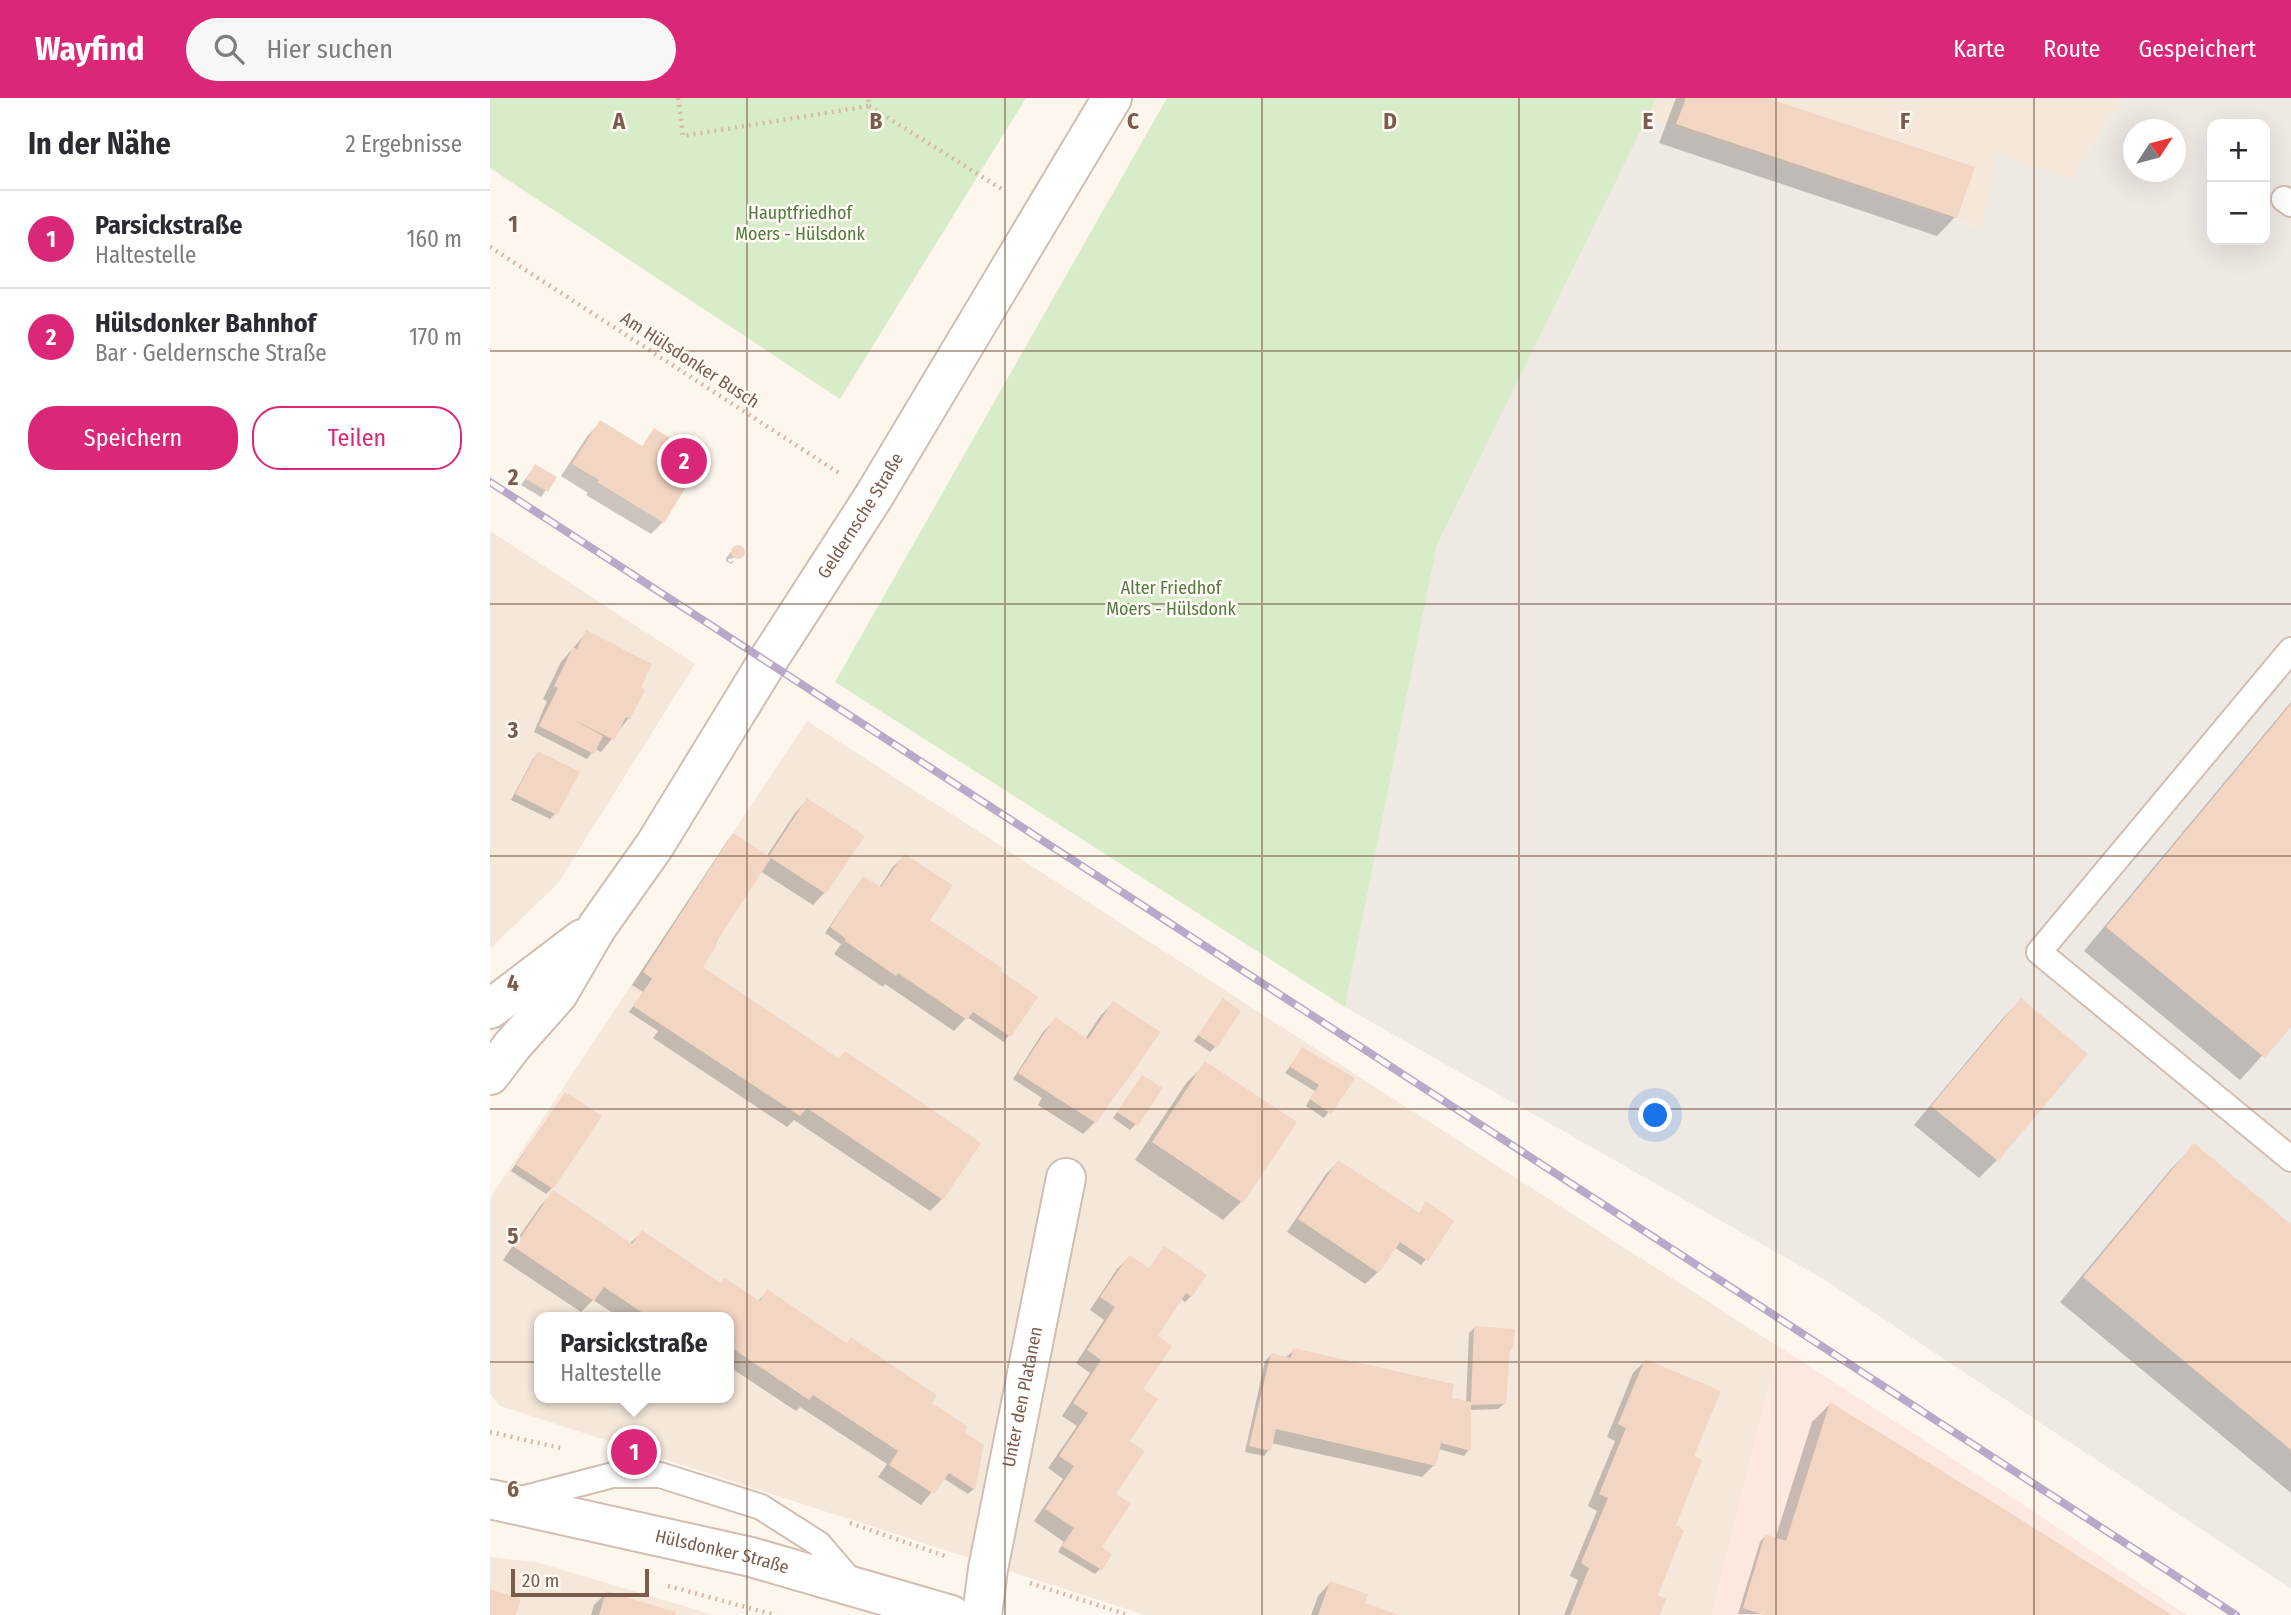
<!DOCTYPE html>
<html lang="de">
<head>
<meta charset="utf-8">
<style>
  body { margin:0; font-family:"Fira Sans Condensed",sans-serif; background:#f7f7f7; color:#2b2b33 }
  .controls { position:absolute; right:21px; top:21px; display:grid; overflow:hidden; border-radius:14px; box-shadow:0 7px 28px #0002 }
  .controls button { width:63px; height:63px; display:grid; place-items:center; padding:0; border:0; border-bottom:2px solid #e1e1e2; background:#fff; color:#2b2b33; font:35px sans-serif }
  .compass { position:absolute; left:1633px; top:21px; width:63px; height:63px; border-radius:50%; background:#fff; box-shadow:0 7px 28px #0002; rotate:54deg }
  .scale { position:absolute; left:21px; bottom:18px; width:138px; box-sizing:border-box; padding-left:7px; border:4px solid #7a5c4d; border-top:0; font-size:19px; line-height:24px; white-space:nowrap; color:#7a5c4d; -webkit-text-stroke:5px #fffaf3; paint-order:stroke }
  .you { position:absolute; left:1166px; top:1018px; width:24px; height:24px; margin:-18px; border:5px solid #fff; border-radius:50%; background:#1a73e8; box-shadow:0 0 0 10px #1a73e833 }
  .badge { display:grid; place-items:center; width:46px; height:46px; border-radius:50%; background:#db2777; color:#fff; font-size:23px; font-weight:700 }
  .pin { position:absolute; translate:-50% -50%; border:4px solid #fff; box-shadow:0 2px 7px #0006 }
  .popup { position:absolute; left:44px; top:1214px; width:200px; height:91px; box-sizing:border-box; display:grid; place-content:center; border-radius:14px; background:#fff; filter:drop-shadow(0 2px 5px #0005); font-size:23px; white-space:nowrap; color:#7c7c81 }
  .popup b { font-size:26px; color:#2b2b33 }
  .popup::after { content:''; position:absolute; left:50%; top:100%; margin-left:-14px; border:14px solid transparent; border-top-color:#fff }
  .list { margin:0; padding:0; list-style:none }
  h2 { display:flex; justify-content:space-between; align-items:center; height:91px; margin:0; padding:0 28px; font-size:30px }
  h2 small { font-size:23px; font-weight:400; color:#7c7c81 }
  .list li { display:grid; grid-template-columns:46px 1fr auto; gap:21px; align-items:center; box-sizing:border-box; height:98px; padding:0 28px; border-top:2px solid #e1e1e2 }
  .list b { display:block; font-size:26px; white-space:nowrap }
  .list p { margin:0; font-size:23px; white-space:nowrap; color:#7c7c81 }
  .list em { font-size:23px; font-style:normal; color:#7c7c81 }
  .actions { display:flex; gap:14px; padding:21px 28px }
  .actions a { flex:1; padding:16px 0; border:2px solid #db2777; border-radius:28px; text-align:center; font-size:24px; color:#db2777 }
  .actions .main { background:#db2777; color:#fff }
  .icon { flex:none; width:38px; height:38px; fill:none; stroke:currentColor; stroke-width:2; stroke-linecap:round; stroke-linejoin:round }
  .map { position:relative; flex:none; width:1801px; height:1517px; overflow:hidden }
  header { display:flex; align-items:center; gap:42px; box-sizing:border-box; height:98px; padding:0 35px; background:#db2777; color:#fff }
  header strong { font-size:33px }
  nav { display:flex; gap:38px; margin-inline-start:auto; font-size:24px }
  .search { width:490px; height:63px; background:#f7f7f7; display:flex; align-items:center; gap:18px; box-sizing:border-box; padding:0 24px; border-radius:38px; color:#7c7c81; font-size:26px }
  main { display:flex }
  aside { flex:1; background:#fff }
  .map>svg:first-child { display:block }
</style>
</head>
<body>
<header>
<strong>Wayfind</strong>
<div class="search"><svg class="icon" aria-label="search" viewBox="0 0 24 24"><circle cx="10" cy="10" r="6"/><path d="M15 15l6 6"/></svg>Hier suchen</div>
<nav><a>Karte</a><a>Route</a><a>Gespeichert</a></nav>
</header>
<main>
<aside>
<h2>In der Nähe<small>2 Ergebnisse</small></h2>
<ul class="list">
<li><span class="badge">1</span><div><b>Parsickstraße</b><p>Haltestelle</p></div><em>160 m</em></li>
<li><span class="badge">2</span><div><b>Hülsdonker Bahnhof</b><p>Bar · Geldernsche Straße</p></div><em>170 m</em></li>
</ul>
<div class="actions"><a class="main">Speichern</a><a>Teilen</a></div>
</aside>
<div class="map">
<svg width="1801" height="1517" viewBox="0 0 1801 1517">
  <rect width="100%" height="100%" fill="#fdf6ec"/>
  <g fill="#f5e8da" fill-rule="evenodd">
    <path d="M1167 0H1631L1582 81 1492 130 1157 20Z"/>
    <path d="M0 433 205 566 68 785 0 851Z"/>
    <path d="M317 623 1537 1409 1696 1517H655L10 1308 0 1296V1100ZM50 1219H238V1300H50Z"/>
    <path d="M0 1459 46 1464 224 1517H0Z"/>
  </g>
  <path fill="#fde8e0" d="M1288 1248 1537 1409 1696 1517H1221Z"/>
  <path fill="#efe9e4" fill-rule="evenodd" d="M1631 0H1801V1491L1335 1182 855 909 947 447 1157 20 1491 130 1507 56 1582 81ZM1722 26H1775V142H1722ZM1644 32H1686V74H1644Z"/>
  <g fill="#d8ecc9">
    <path d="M0 0H536L350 301 0 70Z"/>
    <path d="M677 0H1167L947 447 855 909 345 584Z"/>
  </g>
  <g fill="#0003">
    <path d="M1186 0H1271L1465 119 1447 138 1169 45Z"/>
    <path d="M111 324 151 350 164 332 173 424 161 436 96 397 98 395 71 378 98 337Z"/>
    <path d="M45 368 64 380 51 399 31 387Z"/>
    <path d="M245 449H248L253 454 249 459 238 461 239 464 245 463 241 466 236 463V460Z"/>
    <path d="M97 534 149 590 139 620 111 654 105 651 97 661 44 634 57 603 53 601 71 564Z"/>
    <path d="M1801 604V926L1750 982 1594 853Z"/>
    <path d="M48 655 65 716 60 721 21 702 43 661Z"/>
    <path d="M317 702 335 794 323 807 270 773 210 870 452 1101 440 1113 304 1022 297 1029 163 940 168 933 139 914 153 894 142 887 238 742 244 737 276 759 305 715Z"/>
    <path d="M414 758 438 822 503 880 546 899 514 944 477 919 464 933 395 886 393 889 344 856 351 846 335 835 368 786 389 790 402 770Z"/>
    <path d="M1531 902 1595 956 1507 1062 1489 1080 1424 1027 1513 920Z"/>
    <path d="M623 905 605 1024 593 1036 548 1007 552 1000 523 981 553 934 565 921 595 941 611 917Z"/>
    <path d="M728 908 726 948 720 954 704 943Z"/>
    <path d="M813 951 862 981 834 1020 816 1008 825 993 795 975Z"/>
    <path d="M716 966 751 1104 733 1122 645 1062 697 984Z"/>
    <path d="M647 985 646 1026 640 1032 623 1020Z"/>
    <path d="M75 996 62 1090 56 1096 21 1073Z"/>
    <path d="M1704 1047 1801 1128V1395L1570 1204 1681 1071Z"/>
    <path d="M848 1064 928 1116 937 1106 936 1161 931 1167 904 1149 888 1174 875 1186 797 1134 836 1076Z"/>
    <path d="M63 1095 139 1146 152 1134 230 1186 267 1204 277 1194 439 1305 473 1334 484 1391 478 1396 453 1380 431 1407 388 1379 397 1366 310 1309 306 1313 238 1268V1219H129L103 1202 91 1214 13 1162 51 1107Z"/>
    <path d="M674 1150 701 1198 695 1204 690 1200 665 1238 611 1448 610 1471 605 1476 568 1454 574 1444 544 1423 573 1381 558 1370 587 1328 572 1318 600 1275 586 1265 614 1222 600 1212 627 1171 639 1159 658 1172Z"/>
    <path d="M985 1229 1021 1251 1018 1254 1014 1306 1008 1311 980 1312 979 1352 974 1358 948 1351 944 1367 932 1379 781 1345 779 1352 774 1358 755 1354 775 1263 781 1257 795 1260 804 1252 958 1306 976 1305 979 1235Z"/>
    <path d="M1155 1263 1201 1359 1166 1498 1168 1517H1074L1088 1482 1080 1478 1107 1413 1098 1408 1125 1343 1117 1339 1143 1275Z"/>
    <path d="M1340 1306 1679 1517 1248 1516 1270 1444 1275 1438 1285 1441 1322 1324Z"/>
    <path d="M840 1485 873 1506 905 1517H821L828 1498Z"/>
    <path d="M116 1495 183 1517H101L104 1507Z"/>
  </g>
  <g fill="#f3d5c3">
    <path d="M1196 0H1277L1485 69 1467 120 1186 26Z"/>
    <path d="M110 322 152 348 164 330 213 361 174 425 107 384 109 382 82 366Z"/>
    <path d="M45 366 67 379 58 394 36 381Z"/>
    <circle cx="248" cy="454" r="7"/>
    <path d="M96 532 162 566 151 589 155 592 140 621 136 619 124 642 82 621 113 638 104 656 49 628 68 590 64 588 83 549 87 551Z"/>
    <path d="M1801 606V929L1775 960 1616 829Z"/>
    <path d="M48 653 90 674 67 717 25 696Z"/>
    <path d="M317 700 375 738 336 796 281 760 225 845 227 847 213 869 349 961 355 953 491 1045 453 1102 317 1010 310 1018 143 908 162 881 153 874 243 735 279 758Z"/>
    <path d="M414 756 463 787 440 822 512 870 511 873 548 899 521 939 483 914 477 922 408 875 406 878 355 843 356 841 340 829 373 778 391 789Z"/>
    <path d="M733 900 751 913 727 950 708 937Z"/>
    <path d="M1531 900 1598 956 1508 1063 1441 1008Z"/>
    <path d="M623 903 671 934 606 1025 528 975 565 919 598 941Z"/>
    <path d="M812 949 865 980 841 1016 820 1001 829 987 800 969Z"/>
    <path d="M715 963 807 1024 753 1105 662 1044Z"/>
    <path d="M652 977 673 990 648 1028 627 1014Z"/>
    <path d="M75 994 112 1018 63 1091 26 1067Z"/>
    <path d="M1704 1045 1801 1126V1352L1593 1179Z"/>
    <path d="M848 1062 929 1115 936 1103 964 1123 938 1163 910 1144 889 1175 808 1121Z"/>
    <path d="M63 1092 142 1146 152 1132 231 1185 234 1179 270 1203 277 1191 357 1245 361 1239 447 1297 442 1305 478 1329 475 1334 494 1347 485 1392 459 1375 444 1396 399 1367 408 1353 323 1297 319 1302 239 1248 244 1240 239 1236V1219H214L211 1217 209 1219H159L114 1189 104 1203 24 1149Z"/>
    <path d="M674 1148 717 1177 702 1199 696 1195 668 1238 682 1248 653 1291 668 1301 640 1343 655 1353 626 1396 641 1406 612 1449 622 1456 612 1472 572 1448 584 1430 555 1411 584 1368 569 1358 598 1315 583 1305 611 1262 597 1252 625 1209 610 1199 639 1157 659 1170Z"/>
    <path d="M984 1228 1025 1231 1023 1251H1020L1016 1306 981 1307V1353L951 1345 946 1368 786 1331 781 1353 759 1348 781 1255 801 1260 803 1250 964 1286 962 1300 981 1304Z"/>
    <path d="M1155 1261 1231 1293 1204 1358 1212 1362 1186 1427 1194 1432 1168 1497 1176 1501 1170 1517H1080L1099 1470 1091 1465 1118 1400 1109 1396 1136 1330 1128 1326Z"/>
    <path d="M1340 1304 1522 1416 1682 1517H1274L1253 1510 1275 1436 1296 1443Z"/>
    <path d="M840 1483 878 1496 875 1505 909 1517H828Z"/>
    <path d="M0 1491 31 1501 26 1517H0Z"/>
    <path d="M116 1493 186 1514 185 1517H109Z"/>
  </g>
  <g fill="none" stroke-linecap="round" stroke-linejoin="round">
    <g stroke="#d1beb0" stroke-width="28">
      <g id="service">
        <path d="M1794 101 1801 106"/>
        <path d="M1801 552 1549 854 1801 1061"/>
        <path d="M27 1402 123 1377H170L271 1409 329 1446 365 1488"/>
      </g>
    </g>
    <g stroke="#d1beb0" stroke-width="42">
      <g id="minor">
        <path d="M0 911 92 841"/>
        <path id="s1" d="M0 977 22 948 68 896 107 829 165 747 277 564 384 398 622 0"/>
        <path id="s2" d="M492 1517 498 1471 576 1080"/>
      </g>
    </g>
    <g stroke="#d1beb0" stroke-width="42">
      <g id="tertiary">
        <path id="s3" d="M0 1401 261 1459 461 1517"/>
      </g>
    </g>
    <g stroke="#d9b8a5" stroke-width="4.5" stroke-dasharray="2 5" stroke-linecap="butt">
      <path d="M188 0 193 38 379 8 378 0"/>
      <path d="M379 8 515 93"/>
      <path d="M0 149 349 375"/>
      <path d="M0 1334 75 1351"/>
      <path d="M360 1425 458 1459"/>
      <path d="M540 1485 638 1517"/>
      <path d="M178 1488 285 1517"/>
    </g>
    <use href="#service" stroke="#fff" stroke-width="24"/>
    <use href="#minor" stroke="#fff" stroke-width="38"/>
    <use href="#tertiary" stroke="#fff" stroke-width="38"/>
    <g stroke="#b9a8c9" stroke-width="8">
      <path id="rail" d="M0 384 1746 1517"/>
    </g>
    <use href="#rail" stroke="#fffaf3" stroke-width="5" stroke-dasharray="16" stroke-linecap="butt"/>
  </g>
  <path fill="none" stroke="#7a5c4d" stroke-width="2" stroke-opacity="0.55" d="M257 0V1517M515 0V1517M772 0V1517M1029 0V1517M1286 0V1517M1544 0V1517M0 253H1801M0 506H1801M0 758H1801M0 1011H1801M0 1264H1801"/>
  <g text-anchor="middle" stroke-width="5" stroke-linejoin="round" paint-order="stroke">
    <g font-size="18" fill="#537a41" stroke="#fffaf3">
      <text x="310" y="121">Hauptfriedhof<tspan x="310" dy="21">Moers - Hülsdonk</tspan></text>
      <text x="681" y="496">Alter Friedhof<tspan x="681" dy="21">Moers - Hülsdonk</tspan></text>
    </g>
    <g font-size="18" fill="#7a5c4d" stroke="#fffaf3">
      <text transform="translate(200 262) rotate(33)" y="6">Am Hülsdonker Busch</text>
      <text dy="6" stroke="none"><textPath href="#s1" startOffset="672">Geldernsche Straße</textPath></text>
      <text dy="6" stroke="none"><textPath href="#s2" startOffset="222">Unter den Platanen</textPath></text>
      <text dy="6" stroke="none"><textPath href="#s3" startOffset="238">Hülsdonker Straße</textPath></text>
    </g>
  </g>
  <g font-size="23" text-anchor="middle" font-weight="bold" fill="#7a5c4d" stroke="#fffaf3" stroke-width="5" stroke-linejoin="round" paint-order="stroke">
    <text x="129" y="31">A</text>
    <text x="386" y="31">B</text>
    <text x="643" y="31">C</text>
    <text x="900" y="31">D</text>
    <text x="1158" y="31">E</text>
    <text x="1415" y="31">F</text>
    <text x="23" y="134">1</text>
    <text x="23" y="387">2</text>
    <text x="23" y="640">3</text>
    <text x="23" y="893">4</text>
    <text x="23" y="1146">5</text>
    <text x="23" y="1399">6</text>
  </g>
</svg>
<div class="controls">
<button>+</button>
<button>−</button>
</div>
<svg class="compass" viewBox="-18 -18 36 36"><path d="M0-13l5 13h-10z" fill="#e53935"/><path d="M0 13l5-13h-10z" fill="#7c7c81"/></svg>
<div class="scale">20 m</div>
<div class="you"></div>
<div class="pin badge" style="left:144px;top:1354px">1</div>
<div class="popup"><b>Parsickstraße</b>Haltestelle</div>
<div class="pin badge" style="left:194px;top:363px">2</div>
</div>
</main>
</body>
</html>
